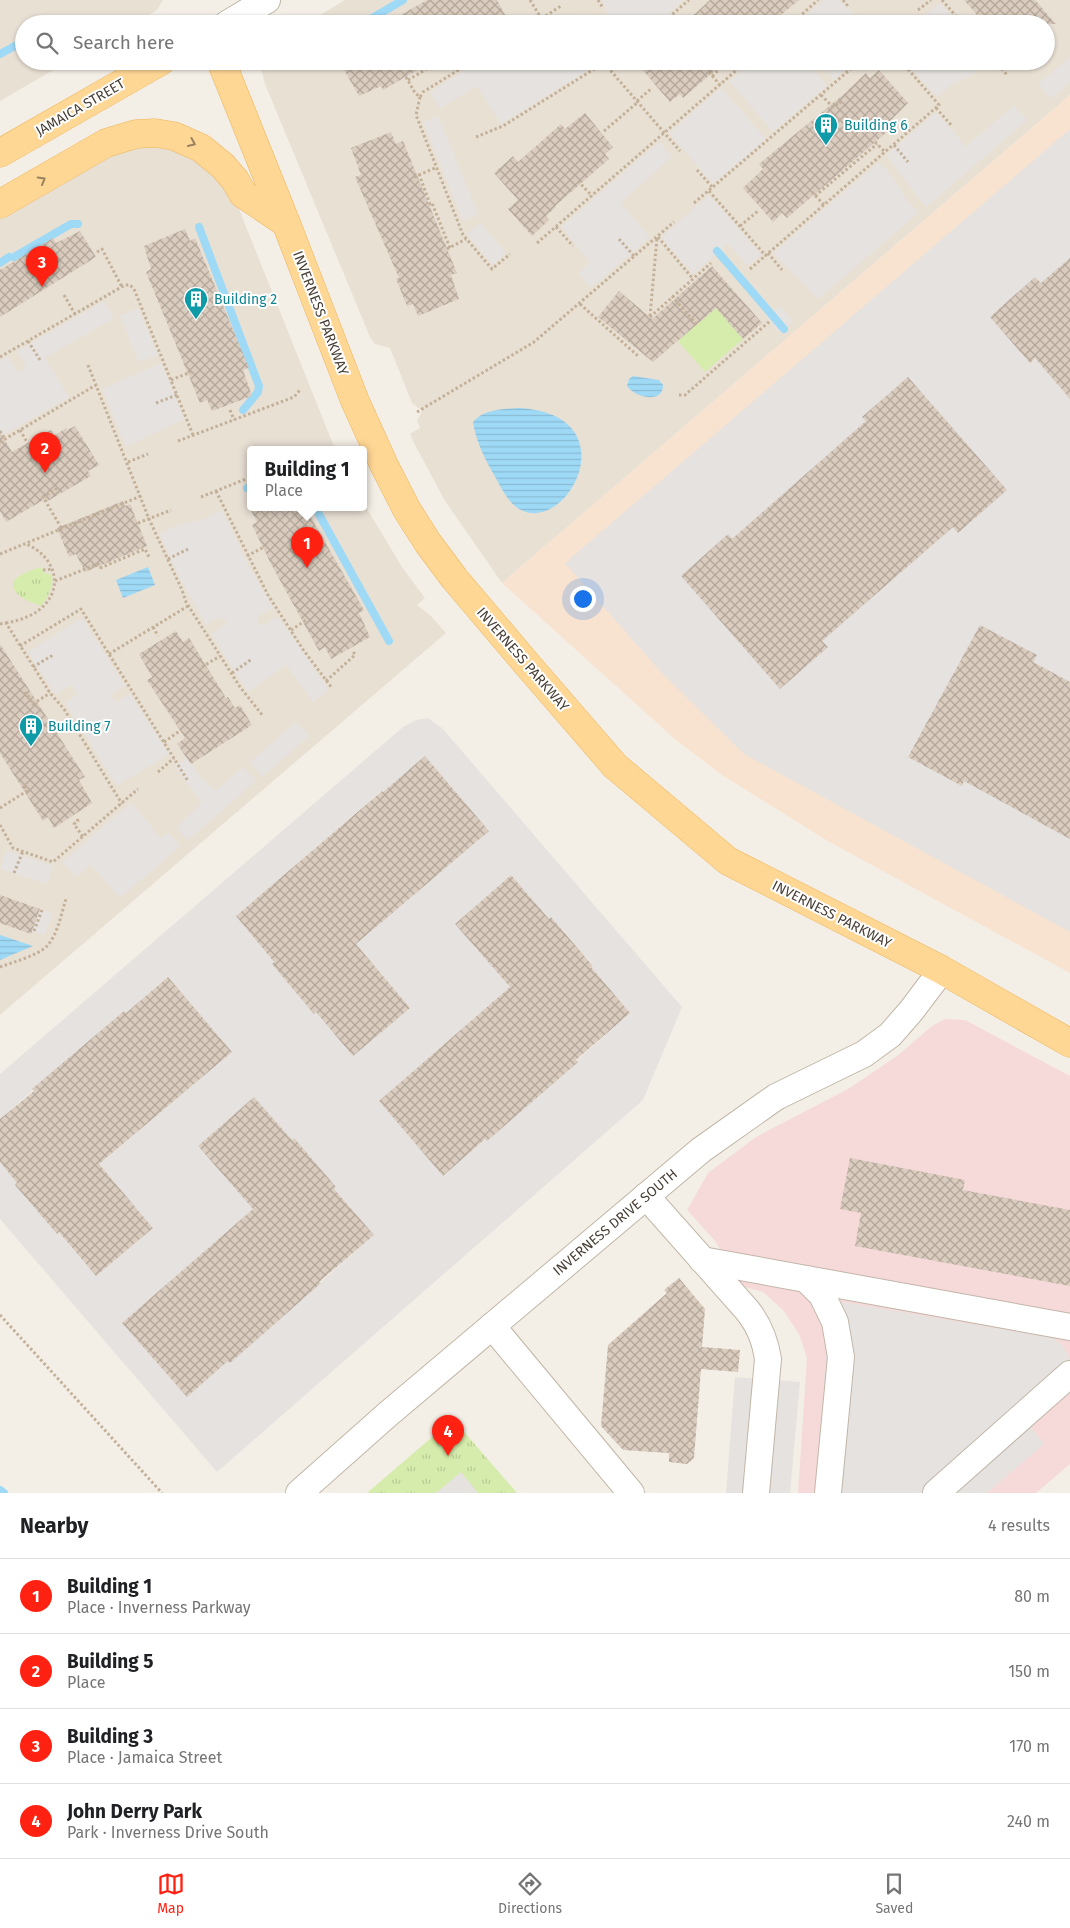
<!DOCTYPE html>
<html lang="en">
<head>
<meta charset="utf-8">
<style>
  body { margin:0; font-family:"Fira Sans",sans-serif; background:#f2f2f2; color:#202124 }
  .you { position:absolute; left:582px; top:598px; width:18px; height:18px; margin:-12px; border:4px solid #fff; border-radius:50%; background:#1a73e8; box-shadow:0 0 0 8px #1a73e833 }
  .badge { display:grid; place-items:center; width:32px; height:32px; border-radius:50%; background:#ff2213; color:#fff; font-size:16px; font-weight:700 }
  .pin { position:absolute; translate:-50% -41px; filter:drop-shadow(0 1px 2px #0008) }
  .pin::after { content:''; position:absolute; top:26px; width:18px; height:15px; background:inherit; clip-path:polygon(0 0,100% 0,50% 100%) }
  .popup { position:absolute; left:247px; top:446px; width:120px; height:65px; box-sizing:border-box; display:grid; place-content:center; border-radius:5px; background:#fff; filter:drop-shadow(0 1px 4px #0005); font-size:16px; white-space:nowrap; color:#757577 }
  .popup b { font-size:19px; color:#202124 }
  .popup::after { content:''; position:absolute; left:50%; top:100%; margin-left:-10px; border:10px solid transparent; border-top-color:#fff }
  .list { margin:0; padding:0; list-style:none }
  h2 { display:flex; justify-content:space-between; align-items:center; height:65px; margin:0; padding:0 20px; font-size:21px }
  h2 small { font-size:16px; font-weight:400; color:#757577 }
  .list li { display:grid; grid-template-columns:32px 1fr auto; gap:15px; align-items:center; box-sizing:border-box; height:75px; padding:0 20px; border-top:1px solid #e0e0e0 }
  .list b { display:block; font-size:19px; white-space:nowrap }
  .list p { margin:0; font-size:16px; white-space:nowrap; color:#757577 }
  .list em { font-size:16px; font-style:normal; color:#757577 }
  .icon { flex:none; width:28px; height:28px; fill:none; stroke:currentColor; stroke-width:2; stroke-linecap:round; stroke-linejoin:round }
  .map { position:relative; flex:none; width:1070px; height:1493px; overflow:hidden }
  .search { position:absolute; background:#fff; box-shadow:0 1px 4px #0004; left:15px; right:15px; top:15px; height:55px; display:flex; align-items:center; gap:12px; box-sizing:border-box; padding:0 18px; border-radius:28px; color:#757577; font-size:19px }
  .sheet { height:365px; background:#fff }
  nav { display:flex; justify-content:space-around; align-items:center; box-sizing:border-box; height:70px; border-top:1px solid #e0e0e0; background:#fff; font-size:14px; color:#757577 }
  nav a { display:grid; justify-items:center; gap:2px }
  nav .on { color:#ff2213 }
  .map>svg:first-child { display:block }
</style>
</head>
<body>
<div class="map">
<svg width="1070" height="1493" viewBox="0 0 1070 1493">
  <defs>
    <pattern id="park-tufts" width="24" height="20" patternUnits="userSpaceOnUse" patternTransform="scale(1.25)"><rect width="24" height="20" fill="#d5ecac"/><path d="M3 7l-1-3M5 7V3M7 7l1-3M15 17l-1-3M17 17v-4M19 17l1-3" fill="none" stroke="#b8cb95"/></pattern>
    <pattern id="water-rules" width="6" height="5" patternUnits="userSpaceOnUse" patternTransform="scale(1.25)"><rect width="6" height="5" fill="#9ed9f6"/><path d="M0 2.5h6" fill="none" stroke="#8abbd4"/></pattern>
    <pattern id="building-cross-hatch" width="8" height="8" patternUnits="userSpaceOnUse" patternTransform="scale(1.25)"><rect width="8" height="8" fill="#daccbe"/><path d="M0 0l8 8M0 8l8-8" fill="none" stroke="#b3a79b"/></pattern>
  </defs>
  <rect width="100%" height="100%" fill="#f4efe6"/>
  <g fill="#e9e0d4">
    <path d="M0 0H163L157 10 134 24H24V61H69L0 101Z"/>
    <path d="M345 0H1070V95L502 583 445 501 415 445 410 434 420 428 417 420 422 411 412 403 390 348 375 344 370 337 265 84 261 69 273 61H1046V24H305Z"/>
    <path d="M132 144 184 149 233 194 335 449H251V507H363V502L402 567 425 598 417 605 431 616 446 633 0 1015V214Z"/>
  </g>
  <path fill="#f8e3d0" d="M1070 95V973L826 840 722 775 676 740 502 583Z"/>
  <path fill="#f6dad9" d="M945 1019 965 1020 1070 1076V1464L1036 1493H798L807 1358 799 1334 783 1310 763 1292 741 1286 716 1242 687 1210 708 1173 756 1137 848 1089 897 1056 932 1026Z"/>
  <g fill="url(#park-tufts)">
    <path d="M42 567 44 573 52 575C54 586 48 597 41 606 34 603 24 600 19 595 0 579 31 570 42 567Z"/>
    <path d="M453 1419 517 1493H367Z"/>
  </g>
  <path fill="#d5ecac" d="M716 308 743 339 705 372 678 341Z"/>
  <g fill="#e5e2df" fill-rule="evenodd">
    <path d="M602 0H684L657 24H612Z"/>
    <path d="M824 0H839L863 24H796Z"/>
    <path d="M940 3 958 24H915L925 16Z"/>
    <path d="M1070 57V82L1051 99 1038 84Z"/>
    <path d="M480 61H603L501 124 477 86 440 109 430 92Z"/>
    <path d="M752 61H805L827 86 773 132 729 81Z"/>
    <path d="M818 61H855L834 80Z"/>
    <path d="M905 61H989L975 73 951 85 937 97Z"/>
    <path d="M721 88 766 139 713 184 669 133Z"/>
    <path d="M1014 105 1027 120 926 207 886 155 936 112 966 147Z"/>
    <path d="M438 116 478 215 463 221 423 122Z"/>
    <path d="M1070 129V932L744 754 659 670 565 563Z"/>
    <path d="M659 142 672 157 620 203 650 237 591 288 578 273 590 262 561 227Z"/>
    <path d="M879 162 892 176 906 199 918 213 818 299 773 253Z"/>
    <path d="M709 195 761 255 748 266 728 244 693 274 661 237Z"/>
    <path d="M481 223 506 253 493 265 472 241 467 233Z"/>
    <path d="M104 301 114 318 45 358 69 397 0 437V361L8 356 17 371H23L26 365 17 351Z"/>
    <path d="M780 306 793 321 779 333 766 317Z"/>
    <path d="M138 308 158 355 139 362 120 316Z"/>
    <path d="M161 363 184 419 126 447 102 389Z"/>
    <path d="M222 510 248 565 273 608 258 616 257 619 260 625H263L278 616 329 690 313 702 286 665 248 692 211 634 225 625 226 620 220 617 206 625 176 571 159 534 178 525 204 519Z"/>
    <path d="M82 618 125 686 112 694 111 697 116 702 130 694 169 754 117 786 65 703 77 694 73 686H69L56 695 28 652Z"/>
    <path d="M428 718 442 728 682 1007 643 1100 217 1472 0 1219V1162L17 1183 15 1185 57 1234 59 1232 96 1276 153 1228 99 1164 232 1052 168 977 126 1013 124 1011 0 1119V1074L403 727 416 720ZM426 757 489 831 356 944 410 1008 316 1012 314 1013 272 964 274 962 236 916 381 791 383 792ZM511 875 549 919 551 917 593 965 591 967 630 1013 487 1141 485 1139 443 1175 379 1101 510 987 455 924ZM254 1097 292 1140 294 1139 336 1187 334 1189 374 1235 230 1362 228 1361 187 1397 122 1323 253 1209 198 1146Z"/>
    <path d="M296 722 309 736 262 777 250 762Z"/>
    <path d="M187 758 199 775 215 791 243 767 256 781 188 840 176 827 202 803 174 766Z"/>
    <path d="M131 803 161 838 168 833 180 846 120 898 91 865 76 877 62 862Z"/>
    <path d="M6 850 53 866 47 884 0 869Z"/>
    <path d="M40 909 53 913 45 935 32 931Z"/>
    <path d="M808 1298 849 1303 1053 1338 1064 1347 1069 1357 1068 1367 1034 1422 1032 1429 1044 1444 987 1493H816L827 1342 825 1327Z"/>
    <path d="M735 1377 800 1382 790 1493H726Z"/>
    <path d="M461 1472 478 1493H436Z"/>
  </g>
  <g fill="url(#water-rules)">
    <path d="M633 376 659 380 663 385C663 405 634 397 627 386L629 379Z"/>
    <path d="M520 408C631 415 567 537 519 509 509 503 503 491 498 482 487 463 476 443 473 422 484 409 504 409 520 408Z"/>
    <path d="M148 567 155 585 123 598 116 580Z"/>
    <path d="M0 935 33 946 0 960Z"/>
  </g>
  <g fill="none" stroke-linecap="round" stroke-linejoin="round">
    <g stroke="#9ed9f6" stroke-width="8">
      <path d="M362 24 403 0"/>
      <path d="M0 54 24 41"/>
      <path d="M199 227 259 386 258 392 243 410"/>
      <path d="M717 251 784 329"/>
      <path d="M14 257 71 224H78"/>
      <path d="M0 263 9 257"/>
      <path d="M247 488 251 486"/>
      <path d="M315 507 389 641"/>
      <path d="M0 1490 4 1493"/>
    </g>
  </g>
  <g fill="url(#building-cross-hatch)">
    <path d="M427 0H497L510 24H385Z"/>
    <path d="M710 0H799L770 24H684Z"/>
    <path d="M964 0H1035L1056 24H985Z"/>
    <path d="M339 61H433L383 90 381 86 359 96Z"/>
    <path d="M635 61H726L683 98 680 94 670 102Z"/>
    <path d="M879 70 908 103 891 120 895 125 787 218 782 213 773 222 743 188 763 169 759 164 844 94 866 73 870 78Z"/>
    <path d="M585 113 613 147 605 154 609 159 555 206 556 207 546 216 549 220 532 236 508 209 518 200 494 173 513 156 518 162 561 124 565 129Z"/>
    <path d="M391 132 396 144 403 141 457 273 451 275 459 299 418 316 413 304 407 306 396 279 399 278 355 177 361 175 351 148Z"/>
    <path d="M185 229 190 241 195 238 249 368 243 370 252 396 212 411 207 400 200 403 146 272 151 269 144 246Z"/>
    <path d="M80 231 96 257 0 317V270L53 238 56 243Z"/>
    <path d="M1070 258V399L1035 358 1030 363 990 317 1035 277 1041 283Z"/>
    <path d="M712 266 762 323 743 339 716 308 653 362 598 317 619 291 652 319Z"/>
    <path d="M908 377 1007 490 958 533 953 527 822 641 828 647 780 689 681 576 728 534 732 539 866 421 862 417Z"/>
    <path d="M75 426 99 465 88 471 91 476 46 502 45 499 6 522 0 511V432L12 452 51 430 54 436 66 428 67 430Z"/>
    <path d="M123 501 125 506 130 504 147 546 85 572 76 554 69 557 57 528Z"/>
    <path d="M249 507H305L364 610 359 613 370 637 331 659 325 647 319 651 271 564 252 525 257 522Z"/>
    <path d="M980 625 1037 655 1033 662 1070 682V839L964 781 962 786 908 757Z"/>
    <path d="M176 631 183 642 189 638 226 698 228 697 235 708 240 705 252 725 191 764 177 744 185 738 147 680 152 677 139 654Z"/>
    <path d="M0 644 85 777 79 780 92 803 54 828 48 817 43 821 0 753Z"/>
    <path d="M425 756 489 831 356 944 410 1008 353 1056 316 1012 314 1014 272 964 274 962 236 916 382 791 383 792Z"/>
    <path d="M511 875 549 919 551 917 593 966 591 967 630 1013 576 1060 578 1062 487 1141 485 1139 443 1176 379 1101 510 987 455 924Z"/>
    <path d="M0 895 40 909 31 934 0 923Z"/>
    <path d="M168 977 232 1052 99 1164 153 1228 96 1276 59 1232 57 1234 15 1185 17 1183 0 1162V1119L34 1091 32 1089 124 1011 126 1013Z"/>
    <path d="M254 1097 292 1140 294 1138 336 1187 334 1189 374 1235 319 1282 321 1283 230 1363 228 1361 187 1397 122 1323 253 1209 198 1146Z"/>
    <path d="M850 1158 965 1180 963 1190 1070 1210V1286L855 1246 861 1213 840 1209Z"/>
    <path d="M679 1278 705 1309 702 1347 740 1350 738 1372 701 1369 694 1458 687 1464 669 1462V1453L623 1450 601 1426 608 1345 667 1293 664 1290Z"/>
  </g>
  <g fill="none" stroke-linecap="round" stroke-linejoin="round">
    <g stroke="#c1b6a8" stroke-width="28">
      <g id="minor">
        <path d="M227 24 267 0"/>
        <path d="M646 1196 747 1310C759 1325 765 1339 768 1359L756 1493"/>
        <path d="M702 1260 1070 1327"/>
        <path d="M806 1279 822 1295 835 1322 841 1357 828 1493"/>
        <path d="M492 1326 631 1493"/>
        <path d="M299 1493 388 1414 701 1150 776 1097 864 1054 890 1035 911 1011 942 970"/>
        <path d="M936 1493 1070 1374"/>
      </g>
    </g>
    <g stroke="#ecb55c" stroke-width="29">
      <g id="major">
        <path d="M221 61 286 223 355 401 384 465 407 510 428 543 454 578 526 663 615 766 728 861 942 970 1070 1043"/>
        <path d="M0 153 161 61"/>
        <path d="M0 204 106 143 136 134 155 133 174 136 201 148 223 166 235 180 243 194 286 223"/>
      </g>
    </g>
    <g stroke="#c3b098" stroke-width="3" stroke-dasharray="2.5 2.5" stroke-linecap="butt">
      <path d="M530 0 541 18"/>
      <path d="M598 0 603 8"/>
      <path d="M843 0 848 6"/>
      <path d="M942 0 963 24"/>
      <path d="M918 10 931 0"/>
      <path d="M797 18 802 24"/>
      <path d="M773 22 774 24"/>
      <path d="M533 24 561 6"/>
      <path d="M661 24 689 0"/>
      <path d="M791 24 818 0"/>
      <path d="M951 24 958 18"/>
      <path d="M979 24 982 21"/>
      <path d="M507 61 510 65"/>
      <path d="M995 61 1008 76"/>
      <path d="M604 63 680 151"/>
      <path d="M709 72 720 85"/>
      <path d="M712 76 729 61"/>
      <path d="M406 77 415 93 420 97 423 92 473 61"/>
      <path d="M408 80 440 61"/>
      <path d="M821 95 833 107 840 102 842 104"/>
      <path d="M420 97 416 115 463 235 492 269 510 254"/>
      <path d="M637 101 652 88"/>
      <path d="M936 108 952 126"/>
      <path d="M604 131 638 102"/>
      <path d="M476 137 503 126 607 61"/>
      <path d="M875 142 885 152"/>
      <path d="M894 145 908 162"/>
      <path d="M697 170 713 188"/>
      <path d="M419 174 430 204 432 203 450 248"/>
      <path d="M414 177 437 167"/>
      <path d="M578 181 592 196"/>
      <path d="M709 191 766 256"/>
      <path d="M812 192 824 205"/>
      <path d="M815 196 877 144"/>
      <path d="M694 203 860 61"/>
      <path d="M740 226 758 211"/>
      <path d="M556 227 573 246"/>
      <path d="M658 237 693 279"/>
      <path d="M619 239 634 256"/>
      <path d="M537 243 747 61"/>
      <path d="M447 249 466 239"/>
      <path d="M97 252 102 249 122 287"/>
      <path d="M768 253 782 270"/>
      <path d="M750 269 939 105 901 61"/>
      <path d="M64 295 75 314"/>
      <path d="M672 296 697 325"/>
      <path d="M580 304 638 356"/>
      <path d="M650 316 657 238"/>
      <path d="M650 317 711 263"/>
      <path d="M28 341 40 360"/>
      <path d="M0 357 125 285H130L134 289 193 435"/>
      <path d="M88 365 149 519 182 590 186 602 240 687 263 716"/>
      <path d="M171 380 191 372"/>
      <path d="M679 395H685L770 321"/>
      <path d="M156 403 177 395"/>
      <path d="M230 410 234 420"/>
      <path d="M417 412 534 342 674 222"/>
      <path d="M20 430 28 444"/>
      <path d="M0 431 5 439"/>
      <path d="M178 441 294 397 300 390"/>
      <path d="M0 442 96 385"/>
      <path d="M320 449 325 447"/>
      <path d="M128 462 148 454"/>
      <path d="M55 488 56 489 43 497 62 529"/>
      <path d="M216 491 268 595 304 651 332 688"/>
      <path d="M201 497 251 477"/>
      <path d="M138 523 171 510"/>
      <path d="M0 554 141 496"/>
      <path d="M247 556 264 547"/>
      <path d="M168 559 188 549"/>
      <path d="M100 568 145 549 149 557"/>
      <path d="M43 570 53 569"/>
      <path d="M55 581 98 564 100 568"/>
      <path d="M6 623C17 621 30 617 39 610 66 589 55 556 26 544"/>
      <path d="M0 624 6 623 50 693 64 709 122 804"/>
      <path d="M153 627 158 636"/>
      <path d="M291 630 308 619"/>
      <path d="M20 646 81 609 188 781"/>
      <path d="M109 654 188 606"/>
      <path d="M33 667 53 655"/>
      <path d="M202 667 220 656"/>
      <path d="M232 673 252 659"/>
      <path d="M326 681 355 655 353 651"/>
      <path d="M24 694 26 693 33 704 50 693"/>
      <path d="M164 742 181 730"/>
      <path d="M158 772 174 758"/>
      <path d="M0 808 27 791 23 785 25 784"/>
      <path d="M77 819 78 821 74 824 83 837"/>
      <path d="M0 825 13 848 53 862 138 789"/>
      <path d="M14 873 23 851"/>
      <path d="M34 931 42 910"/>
      <path d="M0 967C13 962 37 956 47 946 58 934 61 914 66 899"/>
      <path d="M0 1315 162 1493"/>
    </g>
    <use href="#minor" stroke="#fff" stroke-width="26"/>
    <use href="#major" stroke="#ffd795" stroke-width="28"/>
  </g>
  <defs><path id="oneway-chevron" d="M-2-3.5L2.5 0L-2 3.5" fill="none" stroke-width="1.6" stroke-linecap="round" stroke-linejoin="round" transform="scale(1.25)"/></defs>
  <g stroke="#9a8360">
    <use href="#oneway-chevron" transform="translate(192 143) rotate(24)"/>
    <use href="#oneway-chevron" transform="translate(42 180) rotate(-30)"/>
  </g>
  <defs>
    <g id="building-pin" transform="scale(1.25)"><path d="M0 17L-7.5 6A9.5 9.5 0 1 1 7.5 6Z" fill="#0f9aa8" stroke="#fff"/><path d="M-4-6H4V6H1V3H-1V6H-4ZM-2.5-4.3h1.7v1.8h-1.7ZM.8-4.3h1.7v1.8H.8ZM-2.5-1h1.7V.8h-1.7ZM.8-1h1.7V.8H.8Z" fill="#fff"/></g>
  </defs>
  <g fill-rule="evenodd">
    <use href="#building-pin" x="826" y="125"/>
    <use href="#building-pin" x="196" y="299"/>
    <use href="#building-pin" x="31" y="726"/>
  </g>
  <g text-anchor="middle" stroke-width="4" stroke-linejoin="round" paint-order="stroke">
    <g font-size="14" fill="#483f35" stroke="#fff">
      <text transform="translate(80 107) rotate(-30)" y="5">JAMAICA STREET</text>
      <text transform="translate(321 313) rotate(69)" y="5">INVERNESS PARKWAY</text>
      <text transform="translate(523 659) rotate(49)" y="5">INVERNESS PARKWAY</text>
      <text transform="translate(832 914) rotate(27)" y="5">INVERNESS PARKWAY</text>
      <text transform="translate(615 1222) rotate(-40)" y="5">INVERNESS DRIVE SOUTH</text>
    </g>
    <g font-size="14" fill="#0d838f" stroke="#fff" text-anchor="start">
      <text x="844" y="130">Building 6</text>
      <text x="214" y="304">Building 2</text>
      <text x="48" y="731">Building 7</text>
    </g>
  </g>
</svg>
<div class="you"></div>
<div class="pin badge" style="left:307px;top:568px">1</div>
<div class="popup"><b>Building 1</b>Place</div>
<div class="pin badge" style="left:45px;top:473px">2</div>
<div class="pin badge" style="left:42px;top:287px">3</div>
<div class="pin badge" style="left:448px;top:1456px">4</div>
<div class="search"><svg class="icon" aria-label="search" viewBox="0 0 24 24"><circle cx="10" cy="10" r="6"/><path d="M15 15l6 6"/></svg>Search here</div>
</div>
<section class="sheet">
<h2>Nearby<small>4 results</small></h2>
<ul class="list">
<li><span class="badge">1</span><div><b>Building 1</b><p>Place · Inverness Parkway</p></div><em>80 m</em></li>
<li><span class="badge">2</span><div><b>Building 5</b><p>Place</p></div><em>150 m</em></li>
<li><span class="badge">3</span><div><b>Building 3</b><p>Place · Jamaica Street</p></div><em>170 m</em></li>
<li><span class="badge">4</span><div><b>John Derry Park</b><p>Park · Inverness Drive South</p></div><em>240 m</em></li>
</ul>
</section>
<nav>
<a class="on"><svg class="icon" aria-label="map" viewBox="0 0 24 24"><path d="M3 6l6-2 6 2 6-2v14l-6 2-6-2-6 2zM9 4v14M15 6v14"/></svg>Map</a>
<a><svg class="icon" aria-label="directions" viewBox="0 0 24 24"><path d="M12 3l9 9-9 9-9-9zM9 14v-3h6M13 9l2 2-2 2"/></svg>Directions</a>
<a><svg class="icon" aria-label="saved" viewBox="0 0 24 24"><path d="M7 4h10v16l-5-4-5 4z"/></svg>Saved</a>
</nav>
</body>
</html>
